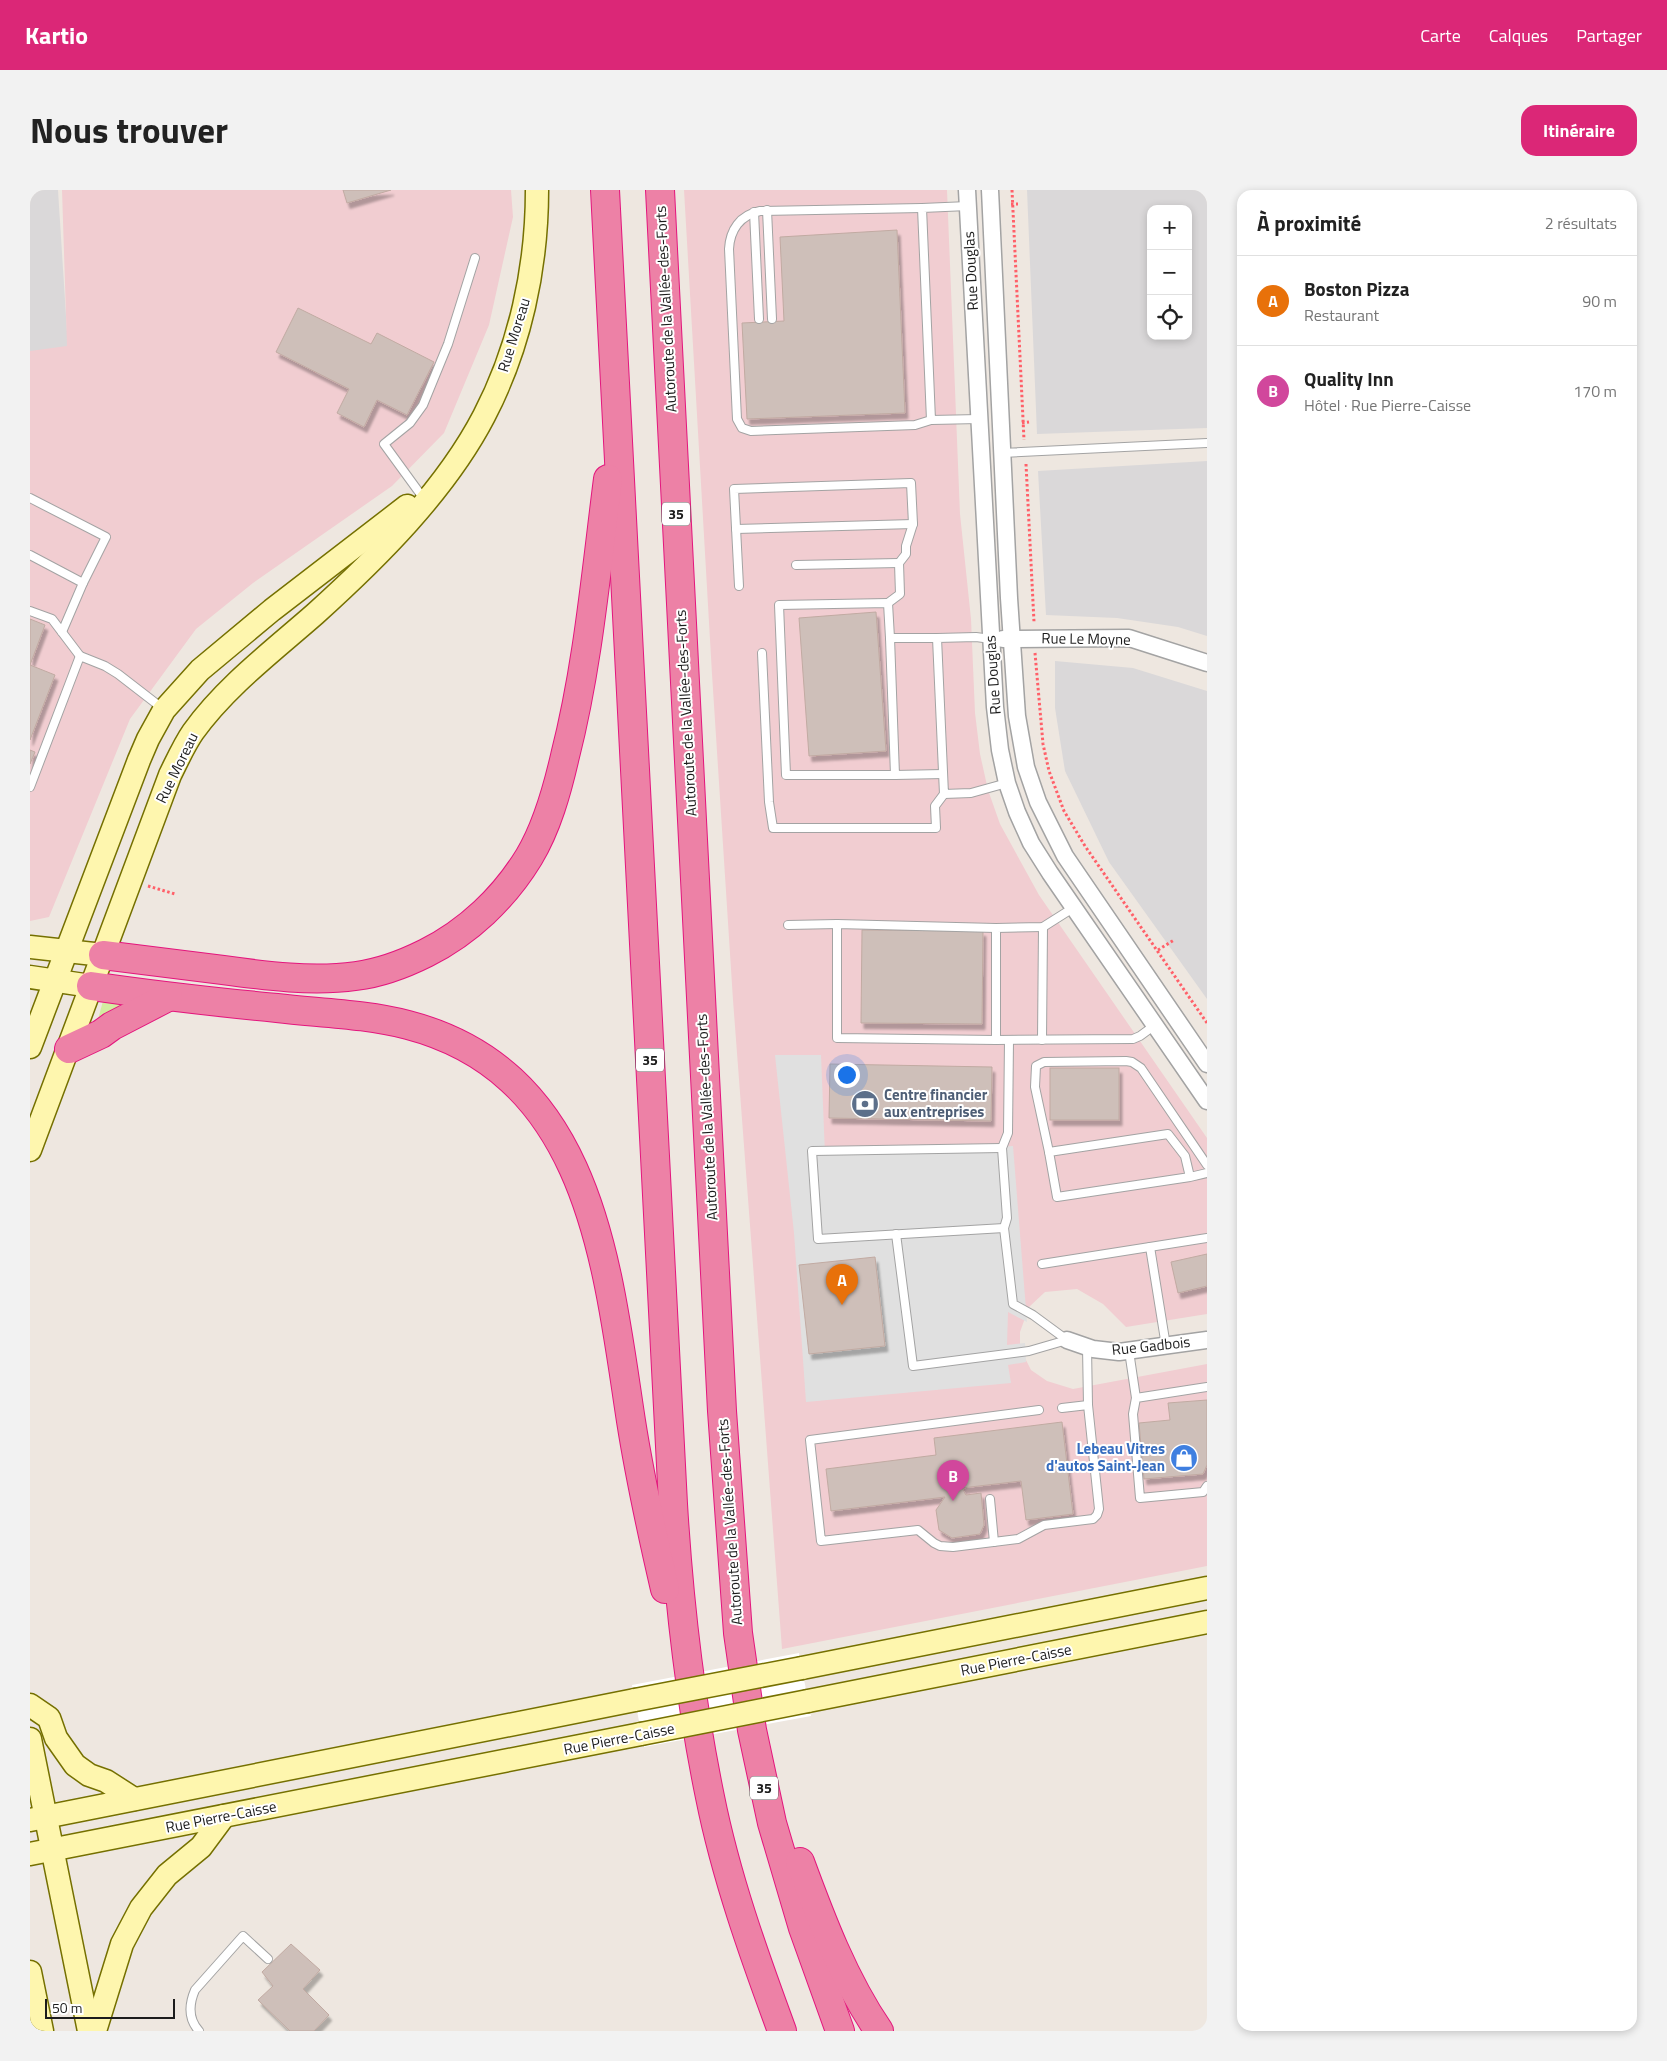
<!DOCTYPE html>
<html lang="fr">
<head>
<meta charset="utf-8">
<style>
  body { margin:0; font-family:"Titillium Web",sans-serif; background:#f2f2f2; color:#222 }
  .controls { position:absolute; right:15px; top:15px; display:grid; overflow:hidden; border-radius:10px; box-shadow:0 2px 8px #0003 }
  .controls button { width:45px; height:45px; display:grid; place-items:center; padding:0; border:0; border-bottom:1px solid #e0e0e0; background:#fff; color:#222; font:25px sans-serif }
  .scale { position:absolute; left:15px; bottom:12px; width:130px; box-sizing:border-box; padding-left:5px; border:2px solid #1c1c1c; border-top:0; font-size:14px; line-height:18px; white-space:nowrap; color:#1c1c1c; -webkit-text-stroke:4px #fff; paint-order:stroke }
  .you { position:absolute; left:816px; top:884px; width:18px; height:18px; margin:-12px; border:4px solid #fff; border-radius:50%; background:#1a73e8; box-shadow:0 0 0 8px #1a73e833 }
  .badge { display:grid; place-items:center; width:32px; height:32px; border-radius:50%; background:#db2777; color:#fff; font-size:16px; font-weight:700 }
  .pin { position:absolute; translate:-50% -41px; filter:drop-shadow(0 1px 2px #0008) }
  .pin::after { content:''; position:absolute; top:26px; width:18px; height:15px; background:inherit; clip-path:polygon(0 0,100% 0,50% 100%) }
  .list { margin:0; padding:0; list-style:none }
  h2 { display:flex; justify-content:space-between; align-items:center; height:65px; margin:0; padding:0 20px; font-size:21px }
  h2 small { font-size:16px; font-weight:400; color:#767676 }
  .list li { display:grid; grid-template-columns:32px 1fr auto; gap:15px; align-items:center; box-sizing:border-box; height:90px; padding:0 20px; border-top:1px solid #e0e0e0 }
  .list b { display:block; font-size:19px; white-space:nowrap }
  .list p { margin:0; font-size:16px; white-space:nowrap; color:#767676 }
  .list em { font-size:16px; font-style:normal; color:#767676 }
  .icon { flex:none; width:28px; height:28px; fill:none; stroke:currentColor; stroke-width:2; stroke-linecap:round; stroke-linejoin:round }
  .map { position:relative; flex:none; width:1177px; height:1841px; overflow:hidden; border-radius:15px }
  header { display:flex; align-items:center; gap:30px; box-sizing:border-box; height:70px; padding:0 25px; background:#db2777; color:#fff }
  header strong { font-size:24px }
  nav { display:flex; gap:28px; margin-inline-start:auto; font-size:18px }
  .intro { display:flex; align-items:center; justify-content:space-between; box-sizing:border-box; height:120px; padding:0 30px }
  h1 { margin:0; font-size:35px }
  .button { padding:12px 22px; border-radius:15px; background:#db2777; color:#fff; font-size:18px; font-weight:700 }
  main { display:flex; gap:30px; padding:0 30px }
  aside { flex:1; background:#fff; border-radius:15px; box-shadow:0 2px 8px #0003 }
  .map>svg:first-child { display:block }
</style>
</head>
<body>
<header>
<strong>Kartio</strong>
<nav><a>Carte</a><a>Calques</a><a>Partager</a></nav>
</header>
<div class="intro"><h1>Nous trouver</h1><a class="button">Itinéraire</a></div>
<main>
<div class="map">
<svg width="1177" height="1841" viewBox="0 0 1177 1841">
  <defs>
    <filter id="shadow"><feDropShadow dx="3" dy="5.5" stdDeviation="1" flood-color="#0004"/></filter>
  </defs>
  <rect width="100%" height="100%" fill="#eee7e0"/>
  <g fill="#dad8d9" fill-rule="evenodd">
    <path d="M0 0H28L38 157 0 162Z"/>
    <path d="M997 0H1177V238L1007 244ZM1121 19H1158V146H1121Z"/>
    <path d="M1177 271V446L1148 437 1087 428 1016 425 1008 281Z"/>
    <path d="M1025 471 1103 478 1177 501V809L1079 672 1035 581 1025 518Z"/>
  </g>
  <g fill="#f1cdd1">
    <path d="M32 0H481L483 27 459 135 414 243 362 296 223 393 166 439 100 529 19 727 0 731V161L37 156Z"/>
    <path d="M654 0H917L930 324 941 429 945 523 950 564 958 600 970 634 1009 705 1177 948V1124L1096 1137 1073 1114 1047 1099 1015 1102 999 1117 990 1142V1158L1001 1180 1017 1191 1043 1199 1177 1174V1376L752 1459 703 810 682 484Z"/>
  </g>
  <path fill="#d3eda1" d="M73 811 101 814 67 833Z"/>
  <path fill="#e0e0e0" d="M745 865H791L795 965 921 960 983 956 997 1132 978 1122 977 1155 995 1153 996 1172 978 1175 981 1193 776 1212 764 1043Z"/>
  <path fill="#fff" d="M769 1463 781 1526 614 1557 602 1495Z"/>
  <g fill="#cebfb9" stroke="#c1aaa2" filter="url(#shadow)">
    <path d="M313 0H361L317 13Z"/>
    <path d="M867 40 875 223 717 229 712 133 754 131 750 47Z"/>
    <path d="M268 118 341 154 347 143 404 172 377 225 347 210 334 237 307 223 319 199 246 162Z"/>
    <path d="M846 422 856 561 779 566 769 428Z"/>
    <path d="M0 429 15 435 0 475 25 485 0 550Z"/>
    <path d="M0 560 5 562 0 574Z"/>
    <path d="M832 740 953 741 952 834 831 833Z"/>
    <path d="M800 874 962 877 961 931 799 928Z"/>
    <rect x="1020" y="878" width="69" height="52"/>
    <path d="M1177 1064V1096L1148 1103 1141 1072Z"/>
    <path d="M845 1067 855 1156 779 1164 769 1075Z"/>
    <path d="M1177 1210V1275L1173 1284 1114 1289 1109 1233 1140 1230 1138 1213Z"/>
    <path d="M1032 1232 1043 1324 996 1330 991 1291 932 1298 936 1305 951 1303 954 1335 950 1344 922 1348 909 1340 906 1320 915 1307 801 1321 796 1279 906 1265 904 1248Z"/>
    <path d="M261 1754 290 1780 273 1799 299 1825 284 1841H260L228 1810 243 1796 232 1782Z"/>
  </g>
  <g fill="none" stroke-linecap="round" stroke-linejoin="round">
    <g stroke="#a3a3a3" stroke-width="10">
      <g id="lane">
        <path d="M938 16 892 18 901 230 949 229"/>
        <path d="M892 18 730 21C710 25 700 40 699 59L707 229 712 238 721 241 885 235 901 230"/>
        <path d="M737 20 742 129"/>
        <path d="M724 22 729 129"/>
        <path d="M972 263 1177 253"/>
        <path d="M0 308 76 347 53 393"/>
        <path d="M394 309 354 254 380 233 393 215 418 154 445 68"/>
        <path d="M706 339 883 334"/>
        <path d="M0 365 53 393 32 442"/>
        <path d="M766 375 869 373"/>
        <path d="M709 396 704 299 881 293 883 334 876 356V364L869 373 870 404 858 413"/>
        <path d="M0 421 22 429 50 466"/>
        <path d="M860 448 858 413 749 415 756 585H865"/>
        <path d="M907 448H860L865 585 913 584"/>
        <path d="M961 449 946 447 907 448 914 604 941 603 977 593"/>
        <path d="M732 463 739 612 743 638H906L905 616 914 604"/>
        <path d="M0 597 50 466 75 476 88 484 132 518"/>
        <path d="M1043 718 1013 737 966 738V850L1103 849 1110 846 1125 835"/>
        <path d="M758 735 807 734"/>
        <path d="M966 738 807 734V848L966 850"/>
        <path d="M979 850 978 943 972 958 977 1028 974 1038 983 1114 1003 1125 1037 1150"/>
        <path d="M1012 850 1013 737"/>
        <path d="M972 958 782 961 788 1049 974 1038"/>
        <path d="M1019 962 1005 897 1006 876 1014 872 1096 871 1102 872 1111 878 1177 975"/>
        <path d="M1160 987 1155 966 1138 944 1019 962 1027 1007 1160 987 1177 983"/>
        <path d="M866 1044 883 1176 999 1161 1037 1150"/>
        <path d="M1120 1057 1136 1156"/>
        <path d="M1012 1074 1177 1048"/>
        <path d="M1057 1157 1058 1215"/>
        <path d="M1099 1161 1106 1208"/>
        <path d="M1177 1197 1106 1208 1103 1224 1110 1308 1173 1302 1177 1296"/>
        <path d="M1009 1220 780 1250 791 1351 888 1340 904 1353 910 1356 923 1357 988 1349 1014 1335 1063 1329 1067 1325 1069 1319 1058 1215 1032 1218"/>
        <path d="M960 1309 964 1352"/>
        <path d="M169 1841C158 1829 159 1814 165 1800L213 1746 238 1769"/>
      </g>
    </g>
    <g stroke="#a3a3a3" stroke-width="19">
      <g id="street">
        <path d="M937 0 965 517 970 560 977 593 987 622 1001 653 1020 683 1177 911"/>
        <path d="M960 0 979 408 987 526 996 577 1008 612 1035 666 1177 874"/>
        <path d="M973 449 1099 448 1177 473"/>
        <path d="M1037 1150 1063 1159 1089 1162 1177 1150"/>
      </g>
    </g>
    <g stroke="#757000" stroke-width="25">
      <g id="secondary">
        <path d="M0 757 73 765"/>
        <path d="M0 787 61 796"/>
        <path d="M0 857 109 570 118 549 134 520 170 480 242 420 377 316"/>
        <path d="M0 960 140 585C147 571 154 555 163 542 195 497 244 460 285 424 347 368 415 301 454 226 490 157 507 78 507 0"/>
        <path d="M772 1478 1177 1398"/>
        <path d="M778 1511 1177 1432"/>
        <path d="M0 1515 19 1528 26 1548 45 1575 59 1585 76 1591 104 1609"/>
        <path d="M0 1549 59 1841"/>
        <path d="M0 1630 605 1510"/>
        <path d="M0 1664 611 1544"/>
        <path d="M0 1782 12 1841"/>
        <path d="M65 1841 92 1754 111 1718 137 1685 171 1657 194 1626"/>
      </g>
    </g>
    <g stroke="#e3167d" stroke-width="30">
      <g id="highway">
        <path d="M575 0 643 1314C649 1413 660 1510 680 1607 696 1687 724 1765 752 1841"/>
        <path d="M630 0 692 1221 708 1443 722 1540 742 1633 773 1738 810 1841"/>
        <path d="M73 765C113 770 153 775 193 780 237 786 282 792 326 786 350 783 374 774 396 763 438 742 474 708 499 667 517 637 527 601 535 566 558 476 566 382 578 289"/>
        <path d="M61 796C123 805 185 812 247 818 290 823 336 824 378 835 561 883 577 1074 601 1231 610 1288 622 1343 635 1399"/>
        <path d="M39 859 71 844 82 836 138 807"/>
        <path d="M770 1672C791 1729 814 1790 849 1841"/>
      </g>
    </g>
    <g stroke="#ff6069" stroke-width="3" stroke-dasharray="2.5 2.5" stroke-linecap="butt">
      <path d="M982 0 994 250"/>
      <path d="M981 14H988"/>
      <path d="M992 233 999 232"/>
      <path d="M996 274 1004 432"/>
      <path d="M1005 463 1013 554 1019 581 1034 621 1055 656 1177 833"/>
      <path d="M118 696 145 704"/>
      <path d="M1128 760 1144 750"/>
    </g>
    <use href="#lane" stroke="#fff" stroke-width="8"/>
    <use href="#street" stroke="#fff" stroke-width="16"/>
    <use href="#secondary" stroke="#fef6ae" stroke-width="22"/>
    <use href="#highway" stroke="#ed81a6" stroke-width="28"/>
    <g stroke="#757000" stroke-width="25" stroke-linecap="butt">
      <g id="secondary-bridge">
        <path d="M605 1510 772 1478"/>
        <path d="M611 1544 778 1511"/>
      </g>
    </g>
    <use href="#secondary-bridge" stroke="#fef6ae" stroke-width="22"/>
  </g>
  <defs>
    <g id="bank-disc" transform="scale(1.4375)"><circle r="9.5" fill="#5c6f8a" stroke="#fff"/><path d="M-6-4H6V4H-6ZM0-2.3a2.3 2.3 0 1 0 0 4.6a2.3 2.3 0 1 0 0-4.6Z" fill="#fff"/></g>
    <g id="shop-disc" transform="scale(1.4375)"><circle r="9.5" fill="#3f7fe0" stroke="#fff"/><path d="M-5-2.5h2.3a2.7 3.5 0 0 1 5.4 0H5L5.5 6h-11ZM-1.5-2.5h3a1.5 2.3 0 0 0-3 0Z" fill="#fff"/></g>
  </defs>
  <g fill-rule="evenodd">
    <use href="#bank-disc" x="835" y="914"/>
    <use href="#shop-disc" x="1154" y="1268"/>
  </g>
  <g text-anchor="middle" stroke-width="4" stroke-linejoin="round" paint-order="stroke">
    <g fill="#fff" stroke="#606060" stroke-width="1">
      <rect x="632" y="312.5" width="28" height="23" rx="4"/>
      <rect x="606" y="858.5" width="28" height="23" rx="4"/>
      <rect x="720" y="1586.5" width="28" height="23" rx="4"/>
    </g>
    <g font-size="14" font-weight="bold" fill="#1c1c1c">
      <text x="646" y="329">35</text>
      <text x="620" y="875">35</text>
      <text x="734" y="1603">35</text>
    </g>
    <g font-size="15" fill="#1c1c1c" stroke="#fff">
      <text transform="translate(941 81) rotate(-93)" y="5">Rue Douglas</text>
      <text transform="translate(636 119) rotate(-93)" y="5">Autoroute de la Vallée-des-Forts</text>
      <text transform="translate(484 145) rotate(-73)" y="5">Rue Moreau</text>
      <text transform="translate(1056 449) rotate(1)" y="5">Rue Le Moyne</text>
      <text transform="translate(963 485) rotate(-94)" y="5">Rue Douglas</text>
      <text transform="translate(656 523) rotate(-93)" y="5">Autoroute de la Vallée-des-Forts</text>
      <text transform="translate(147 578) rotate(-64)" y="5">Rue Moreau</text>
      <text transform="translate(677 927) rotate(-93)" y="5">Autoroute de la Vallée-des-Forts</text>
      <text transform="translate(1121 1156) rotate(-6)" y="5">Rue Gadbois</text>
      <text transform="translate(700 1332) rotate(-94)" y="5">Autoroute de la Vallée-des-Forts</text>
      <text transform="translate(986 1470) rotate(-11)" y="5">Rue Pierre-Caisse</text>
      <text transform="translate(589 1549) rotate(-11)" y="5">Rue Pierre-Caisse</text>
      <text transform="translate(191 1627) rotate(-11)" y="5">Rue Pierre-Caisse</text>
    </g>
    <g font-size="15" font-weight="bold" fill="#4e5e75" stroke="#fff" text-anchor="start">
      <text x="854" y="910">Centre financier<tspan x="854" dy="17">aux entreprises</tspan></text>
    </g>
    <g font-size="15" font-weight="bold" fill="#366cbe" stroke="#fff" text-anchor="end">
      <text x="1135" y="1264">Lebeau Vitres<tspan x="1135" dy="17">d'autos Saint-Jean</tspan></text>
    </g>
  </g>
</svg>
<div class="controls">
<button>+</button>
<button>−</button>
<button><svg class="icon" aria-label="locate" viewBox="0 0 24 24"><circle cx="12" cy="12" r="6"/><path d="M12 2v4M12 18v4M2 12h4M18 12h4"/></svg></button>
</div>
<div class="scale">50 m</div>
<div class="you"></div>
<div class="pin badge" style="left:812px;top:1115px;background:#e8710a">A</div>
<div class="pin badge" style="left:923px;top:1311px;background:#d1479c">B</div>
</div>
<aside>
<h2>À proximité<small>2 résultats</small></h2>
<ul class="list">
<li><span class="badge" style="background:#e8710a">A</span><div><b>Boston Pizza</b><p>Restaurant</p></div><em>90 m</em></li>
<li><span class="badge" style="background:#d1479c">B</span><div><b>Quality Inn</b><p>Hôtel · Rue Pierre-Caisse</p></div><em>170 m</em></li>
</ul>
</aside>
</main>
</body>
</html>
